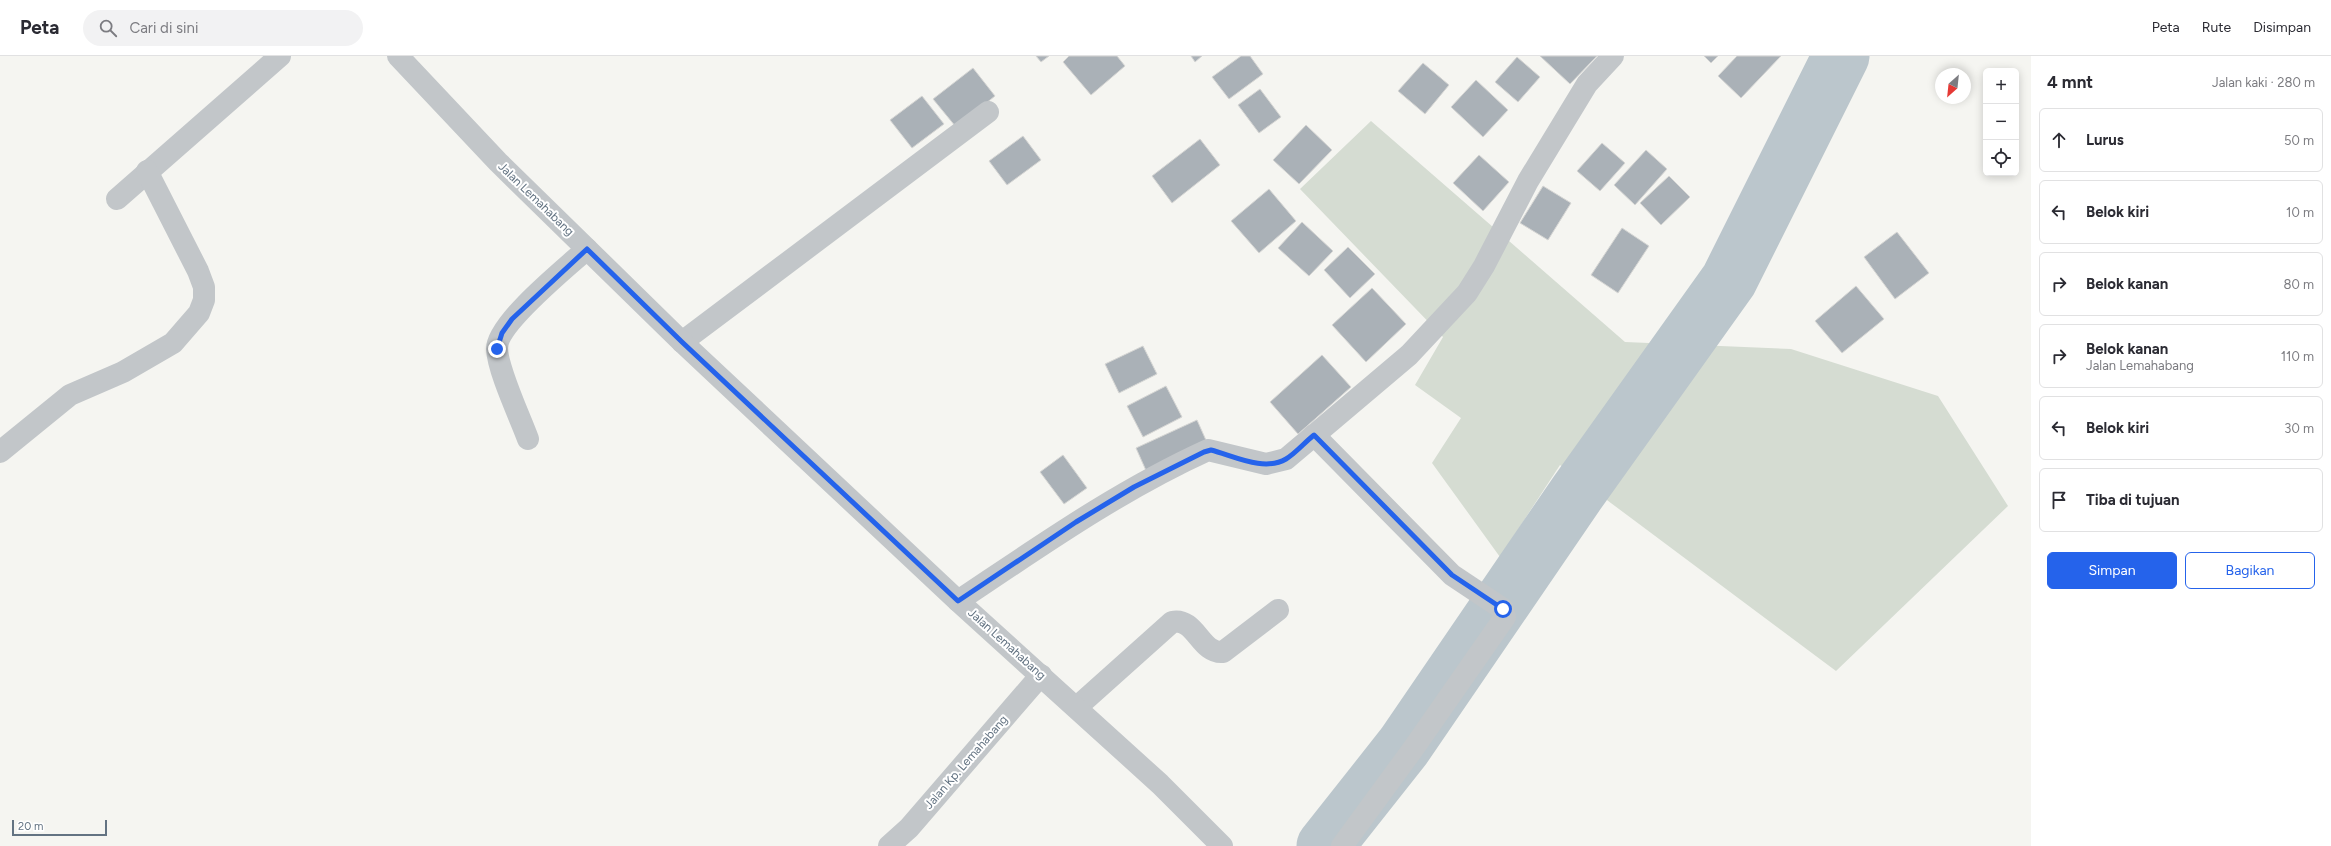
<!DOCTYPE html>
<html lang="id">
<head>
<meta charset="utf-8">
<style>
  body { margin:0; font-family:Figtree,sans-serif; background:#f2f2f3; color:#2b2b33 }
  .controls { position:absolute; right:12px; top:12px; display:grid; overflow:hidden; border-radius:6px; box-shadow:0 2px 10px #0003 }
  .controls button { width:36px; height:36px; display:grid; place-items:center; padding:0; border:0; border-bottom:1px solid #e1e1e2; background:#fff; color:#2b2b33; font:20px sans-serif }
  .compass { position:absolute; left:1935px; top:12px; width:36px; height:36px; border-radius:50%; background:#fff; box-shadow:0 2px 10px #0003; rotate:207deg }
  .scale { position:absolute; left:12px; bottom:10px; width:95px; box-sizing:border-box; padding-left:4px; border:2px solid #637382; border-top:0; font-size:11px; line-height:14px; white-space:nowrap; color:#637382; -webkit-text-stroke:3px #fff; paint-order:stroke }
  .stop { position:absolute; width:12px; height:12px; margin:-9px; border:3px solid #2563eb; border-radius:50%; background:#fff }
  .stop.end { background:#2563eb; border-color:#fff; box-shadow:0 1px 4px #0008 }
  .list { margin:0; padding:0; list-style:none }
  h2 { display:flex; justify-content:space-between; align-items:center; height:52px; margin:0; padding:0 16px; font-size:17px }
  h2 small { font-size:13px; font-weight:400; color:#7c7c81 }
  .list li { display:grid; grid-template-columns:26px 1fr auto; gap:12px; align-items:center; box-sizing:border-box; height:64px; margin:0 8px 8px; padding:0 8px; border:1px solid #e1e1e2; border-radius:6px }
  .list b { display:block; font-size:15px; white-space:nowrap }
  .list p { margin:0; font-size:13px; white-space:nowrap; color:#7c7c81 }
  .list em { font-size:13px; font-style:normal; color:#7c7c81 }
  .actions { display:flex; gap:8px; padding:12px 16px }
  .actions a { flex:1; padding:9px 0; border:1px solid #2563eb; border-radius:6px; text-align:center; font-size:14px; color:#2563eb }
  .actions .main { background:#2563eb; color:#fff }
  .icon { flex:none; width:22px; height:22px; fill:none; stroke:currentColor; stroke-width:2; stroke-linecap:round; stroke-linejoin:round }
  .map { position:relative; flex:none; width:2031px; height:790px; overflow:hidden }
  header { display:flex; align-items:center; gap:24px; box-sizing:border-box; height:56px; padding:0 20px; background:#fff; border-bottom:1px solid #e1e1e2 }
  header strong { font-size:19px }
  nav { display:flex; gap:22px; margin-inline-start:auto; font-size:14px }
  .search { width:280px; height:36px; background:#f2f2f3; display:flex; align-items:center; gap:10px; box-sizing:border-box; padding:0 14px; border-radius:22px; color:#7c7c81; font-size:15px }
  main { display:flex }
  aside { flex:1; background:#fff }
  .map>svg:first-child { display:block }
</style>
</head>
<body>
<header>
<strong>Peta</strong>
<div class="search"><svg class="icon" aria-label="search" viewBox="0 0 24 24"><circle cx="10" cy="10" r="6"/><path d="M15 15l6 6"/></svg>Cari di sini</div>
<nav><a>Peta</a><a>Rute</a><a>Disimpan</a></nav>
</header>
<main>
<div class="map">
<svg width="2031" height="790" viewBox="0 0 2031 790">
  <rect width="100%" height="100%" fill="#f5f5f1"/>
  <path fill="#d5dcd2" d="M1371 65 1625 286 1791 293 1938 340 2008 450 1836 615 1560 409 1500 501 1432 407 1461 362 1415 329 1443 281 1300 133Z"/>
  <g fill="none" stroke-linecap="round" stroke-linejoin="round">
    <path stroke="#bbc6cc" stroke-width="57" d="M1325 790 1404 690 1577 437 1729 224 1841 0"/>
  </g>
  <g fill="#aab1b7" stroke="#d6d6d4">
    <path d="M1036 0H1049L1041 6Z"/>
    <path d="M1069 0H1117L1125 10 1091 39 1063 6Z"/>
    <path d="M1191 0H1202L1195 6Z"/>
    <path d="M1241 0H1250L1263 18 1229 43 1212 21Z"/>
    <path d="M1540 0H1597L1570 28Z"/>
    <path d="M1704 0H1718L1711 7Z"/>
    <path d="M1737 0H1781L1741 42 1718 20Z"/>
    <path d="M1517 1 1540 21 1518 46 1495 26Z"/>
    <path d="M1423 7 1449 29 1425 58 1398 35Z"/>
    <path d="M973 12 995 40 956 71 933 43Z"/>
    <path d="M1476 24 1508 54 1483 81 1451 51Z"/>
    <path d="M1260 33 1281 61 1259 77 1238 49Z"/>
    <path d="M922 40 944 68 912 92 890 64Z"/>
    <path d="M1306 69 1332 94 1299 128 1273 104Z"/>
    <path d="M1023 80 1041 104 1007 129 989 105Z"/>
    <path d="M1200 83 1220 109 1172 147 1152 120Z"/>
    <path d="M1602 87 1625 107 1600 135 1577 115Z"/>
    <path d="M1646 94 1667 113 1635 149 1614 129Z"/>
    <path d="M1479 99 1509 126 1483 155 1453 127Z"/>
    <path d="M1669 120 1690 141 1661 169 1640 147Z"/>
    <path d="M1543 130 1571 147 1548 184 1520 167Z"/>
    <path d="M1269 133 1296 165 1259 197 1231 165Z"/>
    <path d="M1302 166 1333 195 1309 220 1278 192Z"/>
    <path d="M1622 172 1649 190 1618 237 1591 219Z"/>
    <path d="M1897 176 1929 217 1895 243 1864 201Z"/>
    <path d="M1348 191 1375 218 1350 242 1324 214Z"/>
    <path d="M1856 230 1884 263 1842 297 1815 265Z"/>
    <path d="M1372 232 1406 268 1366 306 1332 269Z"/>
    <path d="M1143 290 1157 318 1119 337 1105 308Z"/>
    <path d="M1322 299 1351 331 1298 378 1270 346Z"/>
    <path d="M1166 330 1182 361 1143 381 1127 350Z"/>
    <path d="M1197 364 1209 391 1148 419 1136 392Z"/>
    <path d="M1063 399 1087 432 1064 448 1040 416Z"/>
  </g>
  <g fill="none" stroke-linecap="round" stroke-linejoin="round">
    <g stroke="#c2c6c9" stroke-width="22">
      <path d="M117 143 280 0"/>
      <path d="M682 286 988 56"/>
      <path d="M1314 379 1452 519 1503 553 1505 561 1413 693 1342 790"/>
      <path d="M528 383C520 361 498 315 497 293 496 268 567 211 587 193"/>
      <path d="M0 396 70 339 123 316 173 287 199 257 204 244V231L198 215 147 115"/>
      <path d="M958 545C1039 491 1118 435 1208 394L1266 408 1286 403 1409 299 1467 237 1484 210 1528 125 1587 28 1613 0"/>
      <path d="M1077 651 1172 566C1196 561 1200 598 1223 596L1278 554"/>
      <path d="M889 790 909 772 1041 619"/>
    </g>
    <path stroke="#c2c6c9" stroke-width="22" d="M398 0 498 106 682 286 958 545 1160 728 1222 790"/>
  </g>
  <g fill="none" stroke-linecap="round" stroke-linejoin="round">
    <path stroke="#2563eb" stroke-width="5" d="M497 293 502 277 512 263 587 193 682 286 958 545 1076 466 1134 431 1204 396 1211 394C1234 400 1264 416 1286 403 1296 397 1305 386 1314 379L1452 519 1503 553"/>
  </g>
  <g text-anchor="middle" stroke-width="4" stroke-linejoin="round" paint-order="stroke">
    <g font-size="12" fill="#637382" stroke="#fff">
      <text transform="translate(536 143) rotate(44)" y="4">Jalan Lemahabang</text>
      <text transform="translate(1007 588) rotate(42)" y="4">Jalan Lemahabang</text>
      <text transform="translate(966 706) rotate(-49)" y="4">Jalan Kp. Lemahabang</text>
    </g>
  </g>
</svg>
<div class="controls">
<button>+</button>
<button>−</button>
<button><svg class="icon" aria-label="locate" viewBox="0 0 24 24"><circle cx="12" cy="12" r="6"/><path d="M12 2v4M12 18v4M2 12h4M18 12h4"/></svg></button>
</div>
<svg class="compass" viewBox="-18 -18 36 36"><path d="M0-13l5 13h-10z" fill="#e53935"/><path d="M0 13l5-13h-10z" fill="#7c7c81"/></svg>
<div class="scale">20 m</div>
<div class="stop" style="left:1503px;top:553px"></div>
<div class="stop end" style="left:497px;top:293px"></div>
</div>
<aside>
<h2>4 mnt<small>Jalan kaki · 280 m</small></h2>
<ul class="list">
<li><svg class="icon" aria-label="ahead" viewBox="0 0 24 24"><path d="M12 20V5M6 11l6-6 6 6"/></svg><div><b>Lurus</b></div><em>50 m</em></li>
<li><svg class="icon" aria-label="left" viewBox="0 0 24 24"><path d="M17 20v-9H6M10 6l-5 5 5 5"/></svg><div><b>Belok kiri</b></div><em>10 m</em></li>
<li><svg class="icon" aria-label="right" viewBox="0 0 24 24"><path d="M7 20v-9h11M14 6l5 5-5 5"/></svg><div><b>Belok kanan</b></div><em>80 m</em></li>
<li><svg class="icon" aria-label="right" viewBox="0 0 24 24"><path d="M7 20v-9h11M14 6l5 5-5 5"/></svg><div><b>Belok kanan</b><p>Jalan Lemahabang</p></div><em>110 m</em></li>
<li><svg class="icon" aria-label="left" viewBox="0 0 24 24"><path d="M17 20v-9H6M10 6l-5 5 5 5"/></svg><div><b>Belok kiri</b></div><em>30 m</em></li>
<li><svg class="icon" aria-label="arrive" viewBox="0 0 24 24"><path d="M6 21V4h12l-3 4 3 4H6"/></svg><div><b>Tiba di tujuan</b></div></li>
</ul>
<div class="actions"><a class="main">Simpan</a><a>Bagikan</a></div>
</aside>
</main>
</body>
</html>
